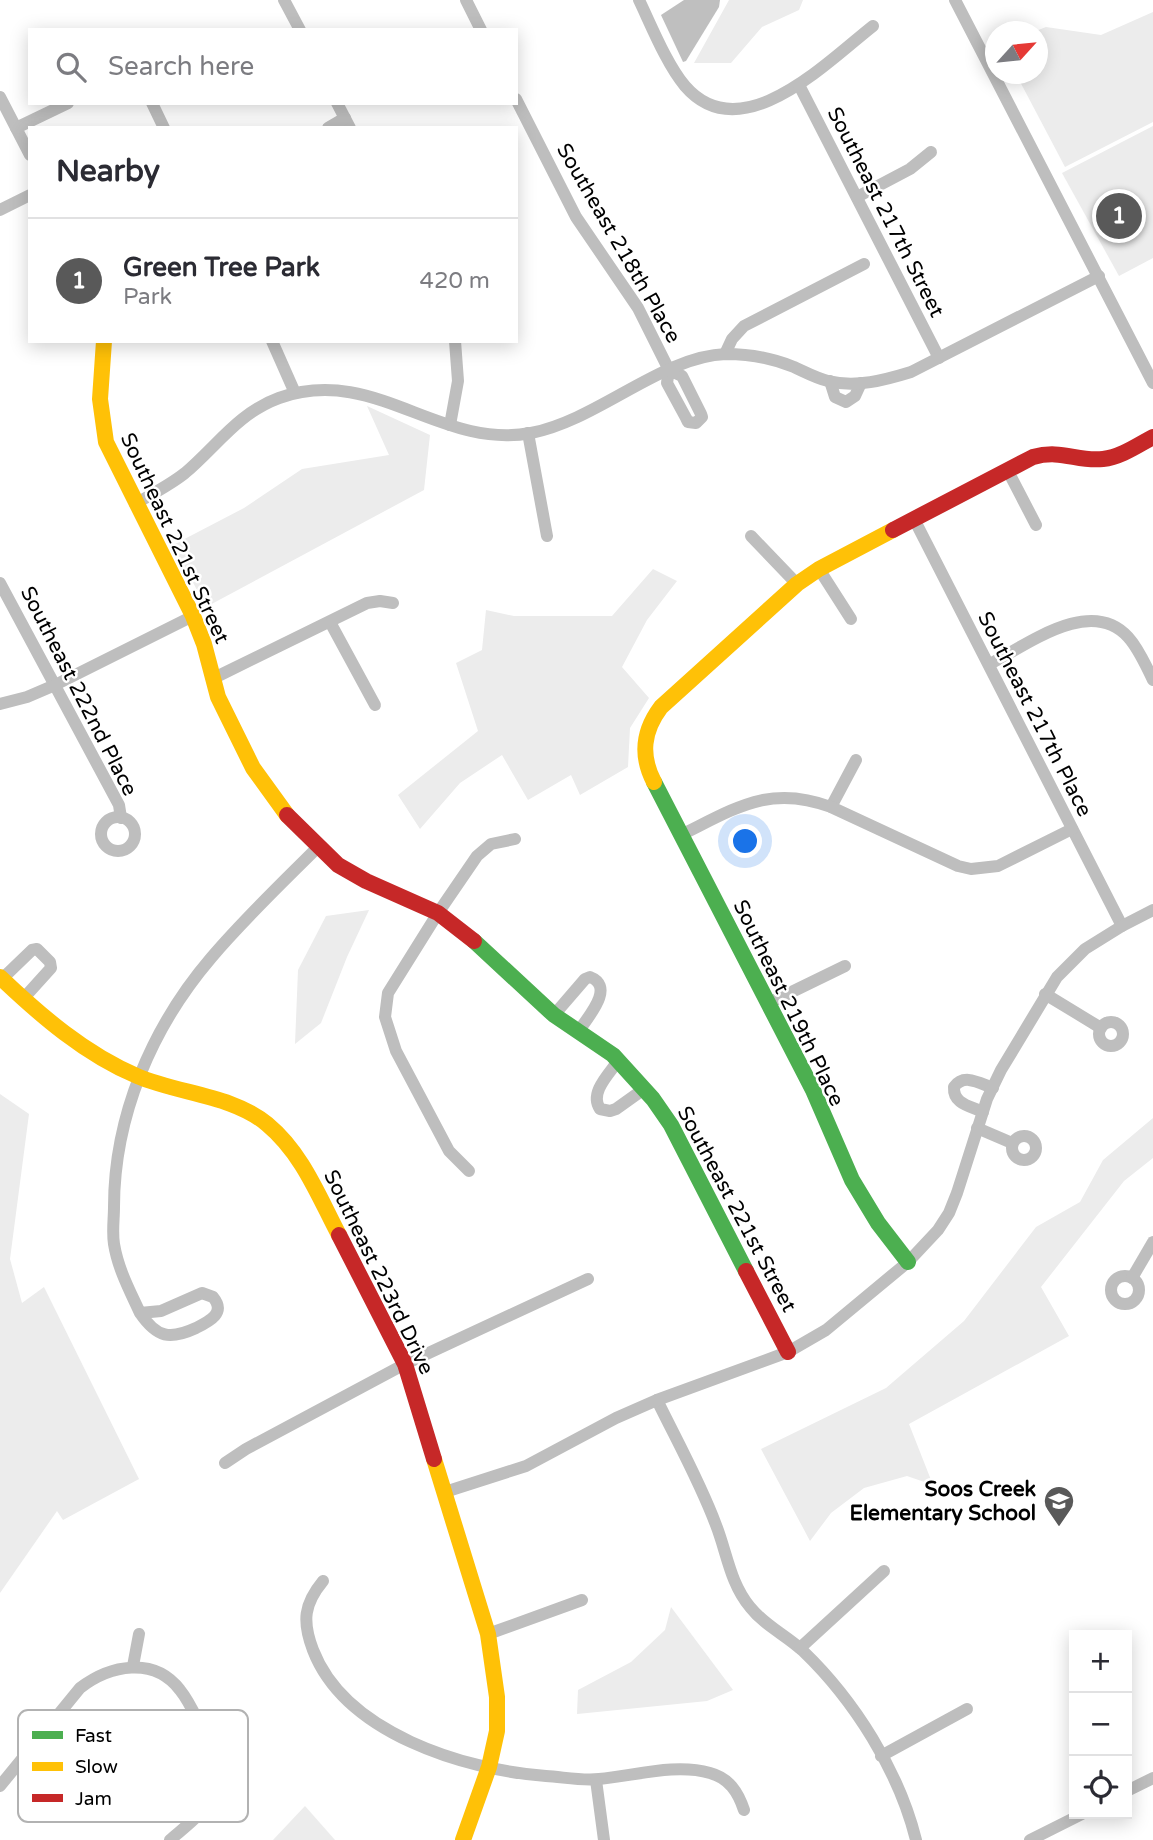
<!DOCTYPE html>
<html lang="en">
<head>
<meta charset="utf-8">
<style>
  body { margin:0; font-family:"Varela Round",sans-serif; background:#f2f2f3; color:#2b2b33 }
  .controls { position:absolute; right:21px; bottom:21px; display:grid; overflow:hidden; border-radius:0px; box-shadow:0 4px 18px #0003 }
  .controls button { width:63px; height:63px; display:grid; place-items:center; padding:0; border:0; border-bottom:2px solid #e1e1e2; background:#fff; color:#2b2b33; font:35px sans-serif }
  .compass { position:absolute; left:985px; top:21px; width:63px; height:63px; border-radius:50%; background:#fff; box-shadow:0 4px 18px #0003; rotate:63deg }
  .you { position:absolute; left:746px; top:842px; width:24px; height:24px; margin:-18px; border:5px solid #fff; border-radius:50%; background:#1a73e8; box-shadow:0 0 0 10px #1a73e833 }
  .badge { display:grid; place-items:center; width:46px; height:46px; border-radius:50%; background:#595959; color:#fff; font-size:23px; font-weight:700 }
  .pin { position:absolute; translate:-50% -50%; border:4px solid #fff; box-shadow:0 2px 7px #0006 }
  .list { margin:0; padding:0; list-style:none }
  h2 { display:flex; justify-content:space-between; align-items:center; height:91px; margin:0; padding:0 28px; font-size:30px }
  h2 small { font-size:23px; font-weight:400; color:#7c7c81 }
  .list li { display:grid; grid-template-columns:46px 1fr auto; gap:21px; align-items:center; box-sizing:border-box; height:126px; padding:0 28px; border-top:2px solid #e1e1e2 }
  .list b { display:block; font-size:26px; white-space:nowrap }
  .list p { margin:0; font-size:23px; white-space:nowrap; color:#7c7c81 }
  .list em { font-size:23px; font-style:normal; color:#7c7c81 }
  .icon { flex:none; width:38px; height:38px; fill:none; stroke:currentColor; stroke-width:2; stroke-linecap:round; stroke-linejoin:round }
  .map { position:relative; flex:none; width:1153px; height:1840px; overflow:hidden }
  .search { position:absolute; background:#fff; box-shadow:0 4px 18px #0003; left:28px; top:28px; width:490px; height:77px; display:flex; align-items:center; gap:18px; box-sizing:border-box; padding:0 24px; border-radius:0px; color:#7c7c81; font-size:26px }
  .panel { position:absolute; background:#fff; box-shadow:0 4px 18px #0003; left:28px; top:126px; width:490px; height:217px; border-radius:0px }
  .map>svg:first-child { display:block }
</style>
</head>
<body>
<div class="map">
<svg width="1153" height="1840" viewBox="0 0 1153 1840">
  <rect width="100%" height="100%" fill="#fff"/>
  <g fill="#ececec">
    <path d="M729 0H803L799 10 762 27 731 63H694Z"/>
    <path d="M1153 12V122L1065 167 1016 74H1038V32L1036 31 1046 27 1101 35Z"/>
    <path d="M1153 126V258L1119 276 1062 173Z"/>
    <path d="M367 406 430 435 424 490 206 607 173 545 244 508 302 469 389 455Z"/>
    <path d="M653 569 677 581 647 620 622 667 649 698 630 728 628 767 580 795 571 775 528 800 502 755 460 783 420 829 398 795 478 731 456 663 482 650 486 610 514 616H612Z"/>
    <path d="M369 910 347 957 321 1023 295 1044 298 970 326 916Z"/>
    <path d="M0 1094 29 1114 10 1259 22 1303 44 1287 139 1479 63 1520 57 1511 0 1593Z"/>
    <path d="M1153 1118V1158L1124 1181 1041 1287 1069 1336 909 1424 933 1485 907 1476 864 1488 831 1513 810 1541 761 1449 886 1388 964 1321 1036 1227 1080 1202 1103 1160Z"/>
    <path d="M671 1607 733 1690 707 1701 577 1714 578 1690 631 1662 665 1630Z"/>
    <path d="M305 1806 335 1840H273Z"/>
  </g>
  <path fill="#bfbfbf" d="M684 0H720L719 7 686 61 683 62 661 15Z"/>
  <g fill="none" stroke-linecap="round" stroke-linejoin="round">
    <g stroke="#bebebe" stroke-width="12">
      <path d="M284 0 300 30"/>
      <path d="M466 0 481 30"/>
      <path d="M639 0C651 25 667 65 685 86 741 151 827 62 873 26"/>
      <path d="M955 0 1153 383"/>
      <path d="M799 85 939 358"/>
      <path d="M0 97 30 155"/>
      <path d="M516 99 576 217 638 308 669 370"/>
      <path d="M152 103 164 128"/>
      <path d="M337 103 350 128"/>
      <path d="M16 128 68 103"/>
      <path d="M328 128 345 118"/>
      <path d="M857 197 910 169 931 152"/>
      <path d="M0 210 30 195"/>
      <path d="M272 341 295 393"/>
      <path d="M725 354 732 339 744 326 864 264"/>
      <path d="M669 370 682 376 701 414 702 417 696 423 688 422 686 418 667 383Z"/>
      <path d="M830 381 835 397 846 402 855 396 861 383"/>
      <path d="M450 425 458 381 455 341"/>
      <path d="M528 433 547 536"/>
      <path d="M1008 471 1036 525"/>
      <path d="M135 504C152 494 170 485 185 473 217 446 238 413 279 398 374 364 439 450 531 433 598 420 662 356 726 354 750 354 772 358 794 367 805 372 816 378 828 381 856 388 885 380 911 372L1099 276"/>
      <path d="M914 519 1122 926"/>
      <path d="M751 536 797 584"/>
      <path d="M819 569 851 619"/>
      <path d="M0 583 119 805 121 818"/>
      <path d="M330 622 375 705"/>
      <path d="M990 664C1028 644 1091 596 1128 637 1139 649 1146 666 1153 680"/>
      <path d="M212 679 367 603 380 601 393 603"/>
      <path d="M0 704 27 697 55 685 193 616"/>
      <path d="M831 807 856 760"/>
      <circle cx="118" cy="834" r="17"/>
      <path d="M681 835C736 808 770 784 831 807L958 866 971 869 998 866 1072 829"/>
      <path d="M2 979 32 950 37 949 50 962 51 968 23 999"/>
      <path d="M1045 994 1101 1028"/>
      <path d="M769 1003 845 966"/>
      <path d="M554 1015 585 979 590 977C616 987 587 1018 578 1032"/>
      <circle cx="1111" cy="1034" r="12"/>
      <path d="M618 1061C609 1074 589 1093 600 1109L610 1111 616 1109 644 1089"/>
      <path d="M983 1112C970 1106 953 1104 954 1087 964 1073 979 1083 993 1088"/>
      <path d="M977 1128 1012 1143"/>
      <circle cx="1024" cy="1148" r="12"/>
      <path d="M469 1171 449 1151 396 1051 385 1017 388 993 438 913 477 856 491 844 515 839"/>
      <circle cx="1125" cy="1290" r="14"/>
      <path d="M1132 1278 1153 1242"/>
      <path d="M140 1313C157 1338 170 1340 196 1328 210 1321 226 1313 213 1297L202 1293 161 1311 140 1313C130 1291 118 1269 114 1244 112 1232 114 1219 114 1207 114 1116 152 1027 211 958 244 919 282 883 318 847"/>
      <path d="M657 1400C677 1441 700 1482 716 1525 727 1553 730 1583 750 1607 765 1626 786 1635 803 1651 854 1700 899 1771 916 1840"/>
      <path d="M225 1463 246 1449 405 1364 588 1279"/>
      <path d="M445 1492 526 1466 616 1418 657 1400 788 1352 826 1330 908 1262 938 1230 949 1213 957 1193 987 1099 1001 1070 1057 977 1085 949 1122 926 1153 910"/>
      <path d="M323 1581C304 1604 302 1621 313 1650 345 1733 464 1770 546 1776 563 1777 582 1781 599 1779 634 1776 675 1763 710 1773 729 1778 738 1792 744 1810"/>
      <path d="M488 1634 582 1600"/>
      <path d="M800 1648 884 1571"/>
      <path d="M133 1666 139 1634"/>
      <path d="M30 1749C41 1758 49 1770 62 1759L63 1749 45 1731"/>
      <path d="M881 1756 967 1709"/>
      <path d="M596 1780 604 1840"/>
      <path d="M0 1786 80 1688C110 1665 154 1656 180 1690 189 1701 195 1715 201 1727 211 1744 223 1769 216 1788 209 1810 186 1826 170 1840"/>
      <path d="M1127 1791 1153 1778"/>
      <path d="M1030 1840 1082 1814"/>
    </g>
    <g stroke="#4caf50" stroke-width="16">
      <path d="M654 782 813 1090 852 1180 878 1223 908 1262"/>
      <path d="M474 941 554 1015 613 1055 653 1099 671 1125 746 1271"/>
    </g>
    <g stroke="#ffc107" stroke-width="16">
      <path d="M104 341 100 399 106 442 193 616 204 644 218 697 253 768 287 815"/>
      <path d="M654 782C640 755 643 731 661 707L797 584 819 569 893 530"/>
      <path d="M0 977C41 1016 85 1054 137 1076 179 1094 232 1095 267 1124 302 1153 318 1195 339 1235"/>
      <path d="M434 1459 488 1634 497 1697V1731L489 1767 463 1840"/>
    </g>
    <g stroke="#c62828" stroke-width="16">
      <path d="M893 530 1033 457C1062 449 1077 462 1103 459 1121 457 1138 445 1153 437"/>
      <path d="M287 815 338 865 366 881 438 913 474 941"/>
      <path d="M339 1235 405 1364 434 1459"/>
      <path d="M746 1271 788 1352"/>
    </g>
  </g>
  <defs>
    <g id="school-pin" transform="scale(1.575)"><path d="M0 17L-7.5 6A9.5 9.5 0 1 1 7.5 6Z" fill="#595959" stroke="#fff"/><path d="M0-5L7-2L0 1L-7-2ZM-4 1L0 2.5L4 1V4Q0 6-4 4Z" fill="#fff"/></g>
  </defs>
  <g fill-rule="evenodd">
    <use href="#school-pin" x="1059" y="1501"/>
  </g>
  <g text-anchor="middle" stroke-width="5" stroke-linejoin="round" paint-order="stroke">
    <g font-size="21" fill="#000" stroke="#fff">
      <text transform="translate(886 212) rotate(63)" y="7">Southeast 217th Street</text>
      <text transform="translate(619 243) rotate(60)" y="7">Southeast 218th Place</text>
      <text transform="translate(175 538) rotate(65)" y="7">Southeast 221st Street</text>
      <text transform="translate(79 691) rotate(63)" y="7">Southeast 222nd Place</text>
      <text transform="translate(1035 714) rotate(63)" y="7">Southeast 217th Place</text>
      <text transform="translate(789 1003) rotate(64)" y="7">Southeast 219th Place</text>
      <text transform="translate(737 1209) rotate(62)" y="7">Southeast 221st Street</text>
      <text transform="translate(379 1272) rotate(64)" y="7">Southeast 223rd Drive</text>
    </g>
    <g font-size="21" font-weight="bold" fill="#000" stroke="#fff" text-anchor="end">
      <text x="1036" y="1496">Soos Creek<tspan x="1036" dy="24">Elementary School</tspan></text>
    </g>
  </g>
  <rect x="18" y="1710" width="230" height="112" rx="10" fill="#fff" stroke="#b2b2b2" stroke-width="2"/>
  <rect x="32" y="1731" width="31" height="8" fill="#4caf50"/>
  <rect x="32" y="1762" width="31" height="9" fill="#ffc107"/>
  <rect x="32" y="1794" width="31" height="8" fill="#c62828"/>
  <g font-size="19" fill="#000">
    <text x="75" y="1742">Fast</text>
    <text x="75" y="1773">Slow</text>
    <text x="75" y="1805">Jam</text>
  </g>
</svg>
<div class="controls">
<button>+</button>
<button>−</button>
<button><svg class="icon" aria-label="locate" viewBox="0 0 24 24"><circle cx="12" cy="12" r="6"/><path d="M12 2v4M12 18v4M2 12h4M18 12h4"/></svg></button>
</div>
<svg class="compass" viewBox="-18 -18 36 36"><path d="M0-13l5 13h-10z" fill="#e53935"/><path d="M0 13l5-13h-10z" fill="#7c7c81"/></svg>
<div class="you"></div>
<div class="pin badge" style="left:1119px;top:216px">1</div>
<div class="search"><svg class="icon" aria-label="search" viewBox="0 0 24 24"><circle cx="10" cy="10" r="6"/><path d="M15 15l6 6"/></svg>Search here</div>
<section class="panel">
<h2>Nearby<small></small></h2>
<ul class="list">
<li><span class="badge">1</span><div><b>Green Tree Park</b><p>Park</p></div><em>420 m</em></li>
</ul>
</section>
</div>
</body>
</html>
